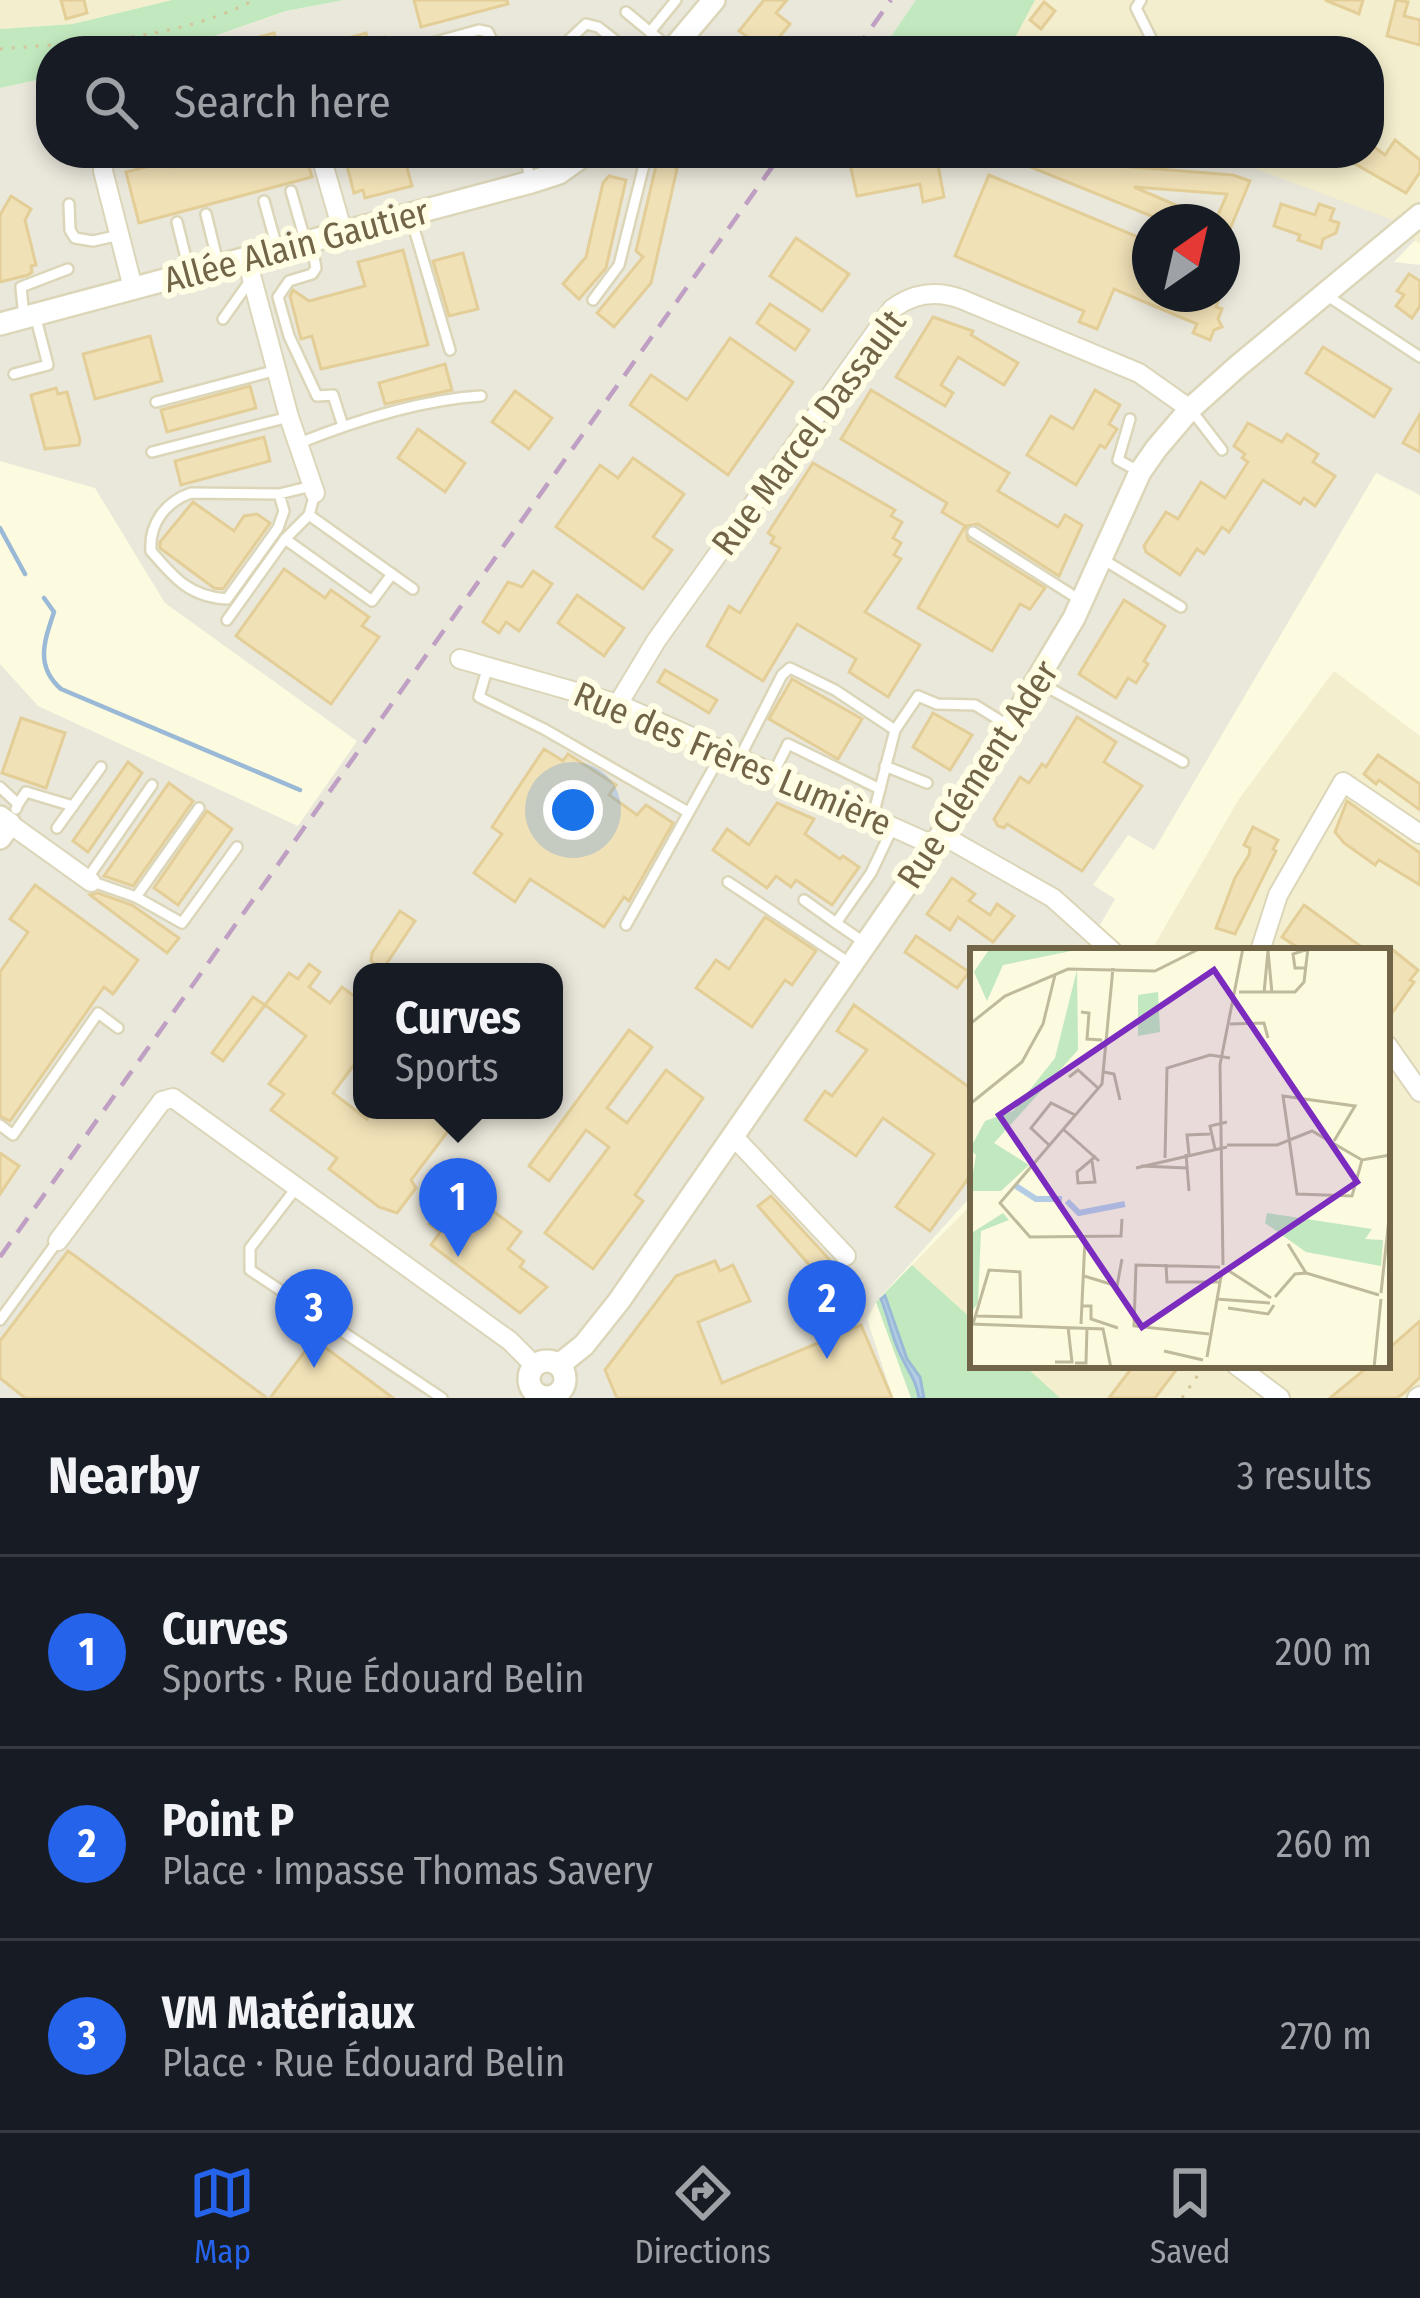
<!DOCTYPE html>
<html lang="en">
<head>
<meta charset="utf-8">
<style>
  body { margin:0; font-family:"Fira Sans Condensed",sans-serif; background:#242831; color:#f1f3f6 }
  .compass { position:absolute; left:1132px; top:204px; width:108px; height:108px; border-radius:50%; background:#171b24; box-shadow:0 6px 18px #0003; rotate:34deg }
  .you { position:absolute; left:573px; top:810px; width:42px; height:42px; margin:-30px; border:9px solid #fff; border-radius:50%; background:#1a73e8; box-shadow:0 0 0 18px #1a73e833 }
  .badge { display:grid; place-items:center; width:78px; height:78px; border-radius:50%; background:#2563eb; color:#fff; font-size:39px; font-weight:700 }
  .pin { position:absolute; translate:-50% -99px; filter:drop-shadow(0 3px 6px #0008) }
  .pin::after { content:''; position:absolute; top:63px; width:42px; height:36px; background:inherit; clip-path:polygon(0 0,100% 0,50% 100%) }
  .popup { position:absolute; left:353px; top:963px; width:210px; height:156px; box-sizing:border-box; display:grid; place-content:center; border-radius:24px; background:#171b24; filter:drop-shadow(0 3px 9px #0005); font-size:39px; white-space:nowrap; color:#9ea1a6 }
  .popup b { font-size:45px; color:#f1f3f6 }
  .popup::after { content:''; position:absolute; left:50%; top:100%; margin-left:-24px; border:24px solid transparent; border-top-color:#171b24 }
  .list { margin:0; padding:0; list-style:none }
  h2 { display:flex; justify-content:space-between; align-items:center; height:156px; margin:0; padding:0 48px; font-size:51px }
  h2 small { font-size:39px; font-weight:400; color:#9ea1a6 }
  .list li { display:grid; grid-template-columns:78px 1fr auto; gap:36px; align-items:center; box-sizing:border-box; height:192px; padding:0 48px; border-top:3px solid #363941 }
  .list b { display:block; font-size:45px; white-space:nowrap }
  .list p { margin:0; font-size:39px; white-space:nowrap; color:#9ea1a6 }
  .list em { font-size:39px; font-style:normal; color:#9ea1a6 }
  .icon { flex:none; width:66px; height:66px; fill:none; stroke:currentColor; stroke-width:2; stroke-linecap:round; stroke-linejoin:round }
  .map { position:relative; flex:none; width:1420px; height:1398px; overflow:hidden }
  .search { position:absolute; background:#171b24; box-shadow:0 6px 18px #0003; left:36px; right:36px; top:36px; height:132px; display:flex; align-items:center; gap:30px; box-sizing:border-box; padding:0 42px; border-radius:48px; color:#9ea1a6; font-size:45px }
  .sheet { height:732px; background:#171b24 }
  nav { display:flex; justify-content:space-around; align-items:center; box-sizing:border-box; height:168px; border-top:3px solid #363941; background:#171b24; font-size:33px; color:#9ea1a6 }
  nav a { display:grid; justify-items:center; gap:6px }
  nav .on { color:#2563eb }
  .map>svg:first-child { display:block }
</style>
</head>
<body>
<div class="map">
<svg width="1420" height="1398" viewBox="0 0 1420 1398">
  <rect width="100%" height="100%" fill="#fcfadf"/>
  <g fill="#f3eecd">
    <path d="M0 0H172L73 24 0 29Z"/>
    <path d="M1035 0H1420V243L1227 158 1165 153H1369V51H1008Z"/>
    <path d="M1334 671 1420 736V1398H1060L1024 1365H1387V951H1151L1239 799Z"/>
    <path d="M973 1203V1320L912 1265Z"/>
  </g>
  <g fill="#eae7db" fill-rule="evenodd">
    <path d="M344 0H916L881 51H171L287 11Z"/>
    <path d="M51 77V153H1165L1227 158 1396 221 1415 240 1394 262 1420 265V495L1376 473 1154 850 1128 835 1093 885 1115 899 1090 942 1099 951H973V1194L876 1302 867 1319 893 1398H0V664L38 706 298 826 357 741 165 603 95 488 0 461V88ZM1150 222H1222V294H1150ZM362 972H554V1110H362Z"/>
  </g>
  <g fill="#c1e8be">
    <path d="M172 0H344L286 11 171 51H51V77L0 88V29L73 24Z"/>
    <path d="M916 0H1035L1008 51H881Z"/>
    <path d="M912 1265 973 1320V1365H1024L1060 1398H911L876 1302Z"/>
  </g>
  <path fill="#b4cde4" stroke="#9ab9d6" stroke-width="3" d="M885 1296 907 1359 920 1377 924 1398H919C916 1378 905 1367 898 1349 891 1332 888 1316 881 1299Z"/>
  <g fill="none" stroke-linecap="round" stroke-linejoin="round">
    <g stroke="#9ab9d6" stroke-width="4.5">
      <path d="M0 528 25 574"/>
      <path d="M44 598 54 612C44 642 35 666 61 689L300 790"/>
    </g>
  </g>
  <g fill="#f1e1b7" stroke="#e3ce97" stroke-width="3">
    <path d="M61 0H84L87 13 66 19Z"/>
    <path d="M414 0H507L508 4 421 27Z"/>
    <path d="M764 0H787L776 13 790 24 768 51 739 31Z"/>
    <path d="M1325 0H1363L1359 14Z"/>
    <path d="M1396 0 1408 2 1404 16 1420 20V45L1387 36Z"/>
    <path d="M1044 2 1055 11 1041 29 1030 20Z"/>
    <path d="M274 33 279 51H221L220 47Z"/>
    <path d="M366 33 368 41 384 37 387 51H316L315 47Z"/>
    <path d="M1395 140 1420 160V172L1406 193 1336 153H1369L1373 146 1385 155Z"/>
    <path d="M223 153H305L312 177 139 223 126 172 169 161 171 167Z"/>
    <path d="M379 153H403L412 186 365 198 363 190 354 193 346 162Z"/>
    <path d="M659 153 677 169 651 283 614 327 597 313 643 257 636 251Z"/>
    <path d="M904 153H910L911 159 936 154 944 197 923 202 920 184 857 196 850 164Z"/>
    <path d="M996 153H1064L1107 165 1233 175 1250 181 1222 248V222H1215L1227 194 1134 187 1215 222H1166Z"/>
    <path d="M989 175 1150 242V294H1221L1216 307 1222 309 1218 319 1222 327 1214 330 1210 340 1193 333 1197 324 1114 289 1097 329 1079 322 1084 311 955 256Z"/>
    <path d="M609 176 626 180 606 268 579 299 563 284 586 257 603 183Z"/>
    <path d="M11 196 31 209 25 220 36 265 31 266 32 272 28 275 0 282V215Z"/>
    <path d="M1281 204 1315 215 1319 204 1334 209 1330 220 1339 223 1336 233 1323 239 1321 248 1298 240 1300 235 1274 226Z"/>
    <path d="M796 238 849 274 822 311 770 276Z"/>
    <path d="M403 250 428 345 321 369 312 336 301 339 290 296 293 290 309 301 365 286 358 262Z"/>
    <path d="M463 253 478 309 449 316 433 261Z"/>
    <path d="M1409 274 1420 281V306L1412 318 1396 306 1404 295 1397 291Z"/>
    <path d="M770 304 809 330 795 350 757 323Z"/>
    <path d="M933 317 973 331 971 335 1018 363 1004 385 958 357 941 385 953 393 945 406 896 377Z"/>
    <path d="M150 336 162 381 95 399 83 354Z"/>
    <path d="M730 338 793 382 728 475 630 405 651 375 687 400Z"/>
    <path d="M1323 347 1391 389 1374 417 1306 373Z"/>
    <path d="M445 364 452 390 385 404 379 383Z"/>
    <path d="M250 386 256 408 167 432 161 410Z"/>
    <path d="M56 388 58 394 67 392 80 440 79 445 45 449 31 395Z"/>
    <path d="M871 390 1009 473 998 491 1058 527 1065 515 1082 525 1059 576 978 524 966 526 968 540 1045 588 1030 609 1020 604 992 651 918 608 965 526 942 512 947 503 841 439Z"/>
    <path d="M1095 390 1120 405 1109 424 1117 429 1105 448 1100 445 1076 485 1027 455 1051 416 1073 429Z"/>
    <path d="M515 391 552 418 529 449 492 422Z"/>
    <path d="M1420 414V452L1403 443Z"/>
    <path d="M1248 423 1282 442 1287 434 1318 454 1313 462 1335 476 1315 506 1304 498 1300 504 1263 480 1229 532 1222 527 1204 554 1197 549 1180 575 1146 552 1144 546 1166 512 1178 519 1201 482 1225 498 1248 462 1242 458 1245 454 1234 446Z"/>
    <path d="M418 429 465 463 445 492 398 458Z"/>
    <path d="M264 437 270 461 181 485 175 461Z"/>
    <path d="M633 458 684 494 653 537 672 550 643 589 556 527 600 465 618 478Z"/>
    <path d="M813 463 895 510 891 516 902 522 893 538 901 543 894 555 901 559 865 612 920 645 888 697 849 672 856 659 797 624 763 681 707 646 729 606 740 613 780 548 771 543 774 537 768 533Z"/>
    <path d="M193 502 234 531 244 516 257 514 270 523 223 589 214 588 160 548V542Z"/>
    <path d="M284 569 325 598 331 590 369 617 362 626 379 637 331 704 236 636Z"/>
    <path d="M533 571 552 584 519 631 506 622 499 633 483 622 508 582 522 587Z"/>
    <path d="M577 595 624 628 604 656 558 623Z"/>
    <path d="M1124 600 1165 626 1144 661 1148 664 1136 683 1128 678 1116 698 1079 674Z"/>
    <path d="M665 670 717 700 709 713 658 682Z"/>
    <path d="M792 679 862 719 838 759 769 719Z"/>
    <path d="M933 713 972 735 950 770 913 747Z"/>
    <path d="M1077 717 1116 742 1104 762 1142 786 1082 871 1007 824 1004 828 998 826 994 819 1020 777 1029 783 1042 764 1046 767Z"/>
    <path d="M21 718 65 733 46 788 2 773Z"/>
    <path d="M544 749 563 761 568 754 616 785 609 795 637 815 646 805 673 823 629 901 624 897 604 927 530 879 515 902 474 873 502 834 492 827Z"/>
    <path d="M1378 755 1420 784V810L1379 780 1376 784 1364 774Z"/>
    <path d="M128 762 142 773 88 852 73 841Z"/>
    <path d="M169 783 193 801 133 886 104 876Z"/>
    <path d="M1347 801 1420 853V885L1379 860 1375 865 1344 843 1335 832Z"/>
    <path d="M777 803 814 819 805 834 840 859 843 856 859 867 832 905 796 880 791 887 776 876 767 888 713 850 727 829 749 845Z"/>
    <path d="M207 811 232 829 178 905 154 888Z"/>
    <path d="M1253 827 1278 840 1273 849 1276 851 1235 934 1216 928 1235 878 1249 855 1250 848 1244 845Z"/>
    <path d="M952 878 975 894 969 901 990 915 997 904 1014 916 993 942 958 917 950 930 927 914Z"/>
    <path d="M35 885 138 960 113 994 104 987 10 1121 0 1116V972L28 932 10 919Z"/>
    <path d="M98 893 132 905 179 938 167 953 90 895Z"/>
    <path d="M1304 905 1367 951H1303L1282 937Z"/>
    <path d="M400 911 415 921 383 969 371 961 372 953Z"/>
    <path d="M765 917 816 951 792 985 785 980 752 1027 696 988 716 960 729 969Z"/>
    <path d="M916 936 969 972 957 988 905 952Z"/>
    <path d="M1393 950 1418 970 1410 980 1414 982 1387 1020V958Z"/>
    <path d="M309 964 320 972 309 987 330 1003 342 987 362 1002V1054L333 1093 367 1119 373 1110H464L411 1180 416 1188 397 1213 379 1207 329 1169 337 1158 271 1110 284 1094 269 1084 306 1036 265 1005 289 973 298 979Z"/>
    <path d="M253 997 265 1005 223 1061 212 1053Z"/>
    <path d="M854 1005 973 1090V1172L930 1231 896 1207 934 1154 883 1118 856 1156 805 1120 825 1091 832 1096 867 1050 837 1031Z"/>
    <path d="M629 1030 652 1047 607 1108 627 1123 666 1070 703 1098 635 1195 643 1201 593 1269 545 1233 609 1147 586 1130 549 1181 529 1166Z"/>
    <path d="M0 1153 19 1166 0 1194Z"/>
    <path d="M469 1193 521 1232 508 1249 524 1261 520 1267 547 1287 520 1313 431 1245 440 1232 429 1224 449 1196 461 1205Z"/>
    <path d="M771 1196 840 1271 825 1283 758 1206Z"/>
    <path d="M68 1251 82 1261 267 1398H25L0 1378V1341Z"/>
    <path d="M715 1261 720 1271 733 1265 750 1301 698 1322 722 1383 861 1325 892 1398H617L605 1370 676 1276Z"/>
    <path d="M1420 1321V1377L1405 1392 1397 1398H1330L1370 1365H1387V1350Z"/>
    <path d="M314 1339 393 1398H270Z"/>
    <path d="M1134 1365H1180L1155 1398H1109Z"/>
  </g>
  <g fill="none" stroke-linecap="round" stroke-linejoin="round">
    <g stroke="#dcd6b9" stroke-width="14">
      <g id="service">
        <path d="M1141 0 1136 8 1154 44"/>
        <path d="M626 12 672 50"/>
        <path d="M650 32 676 0"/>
        <path d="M435 42 479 30 488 32 497 51"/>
        <path d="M557 51 586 24 598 27 629 51"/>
        <path d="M524 153 531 182"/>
        <path d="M291 191 306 243"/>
        <path d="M264 201 278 251"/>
        <path d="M69 204 70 230 75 238 93 241 120 235"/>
        <path d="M206 214 219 267"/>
        <path d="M410 215 450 350"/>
        <path d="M177 222 190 274"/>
        <path d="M311 242 316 268 312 274 289 281 278 297 289 336 317 396 333 395 343 426"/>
        <path d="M1326 295 1420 357"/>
        <path d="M593 300 619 265 644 165 632 153"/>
        <path d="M24 318 21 287 68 269"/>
        <path d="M223 319 252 278"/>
        <path d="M14 374 48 365 35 315"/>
        <path d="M156 402 277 370"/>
        <path d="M1192 411 1222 450"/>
        <path d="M1130 419 1118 460 1138 471"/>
        <path d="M297 444C354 421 419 400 481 396"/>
        <path d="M152 452 289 417"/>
        <path d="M279 494 284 511 278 528 227 599C190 597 174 578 151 551 149 524 165 502 191 493L279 494 312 486"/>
        <path d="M309 515 413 589"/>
        <path d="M973 532 1080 600"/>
        <path d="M285 539 372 601 392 574"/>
        <path d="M1104 560 1181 607"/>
        <path d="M227 620 285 539 309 515 315 493"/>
        <path d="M488 666 479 697 544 729 688 812"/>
        <path d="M1038 682 1183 762"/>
        <path d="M740 757 782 675 790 668 835 690 895 730"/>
        <path d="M885 766 927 783"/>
        <path d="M774 772 788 744 880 789"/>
        <path d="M0 787 18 804 16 809"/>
        <path d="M18 804 26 792 73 806"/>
        <path d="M873 816 895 730 918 696 937 704 975 705 1009 726"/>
        <path d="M57 828 101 767"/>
        <path d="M87 879 152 785"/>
        <path d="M93 882 136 897 182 923 237 847"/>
        <path d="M728 882 851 964"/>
        <path d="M136 897 199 808"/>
        <path d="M804 900 836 923"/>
        <path d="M626 925 723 751"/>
        <path d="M865 943 836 923 871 873 892 829"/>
        <path d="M0 1125 13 1135 98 1013 118 1028"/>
        <path d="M297 1187 250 1248V1270L442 1398"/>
        <path d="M0 1320 57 1242"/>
      </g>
    </g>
    <g stroke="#dcd6b9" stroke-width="22">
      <g id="minor">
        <path d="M110 153 104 159 103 171 133 288"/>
        <path d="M320 153 343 233"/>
        <path d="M247 260 289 417 315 493"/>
        <path d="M460 659 618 704 935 846"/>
        <path d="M618 704 656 641 892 309C913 293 937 290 961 299L1139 373 1190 409"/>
        <path d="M10 824 91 882"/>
        <path d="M942 835 1053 898 1112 951"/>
        <path d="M1260 951 1278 895 1343 782 1420 834"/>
        <path d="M1387 1045 1420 1092"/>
        <path d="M733 1136 846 1256"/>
        <path d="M58 1241 162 1101 173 1098 510 1341 534 1365"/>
        <path d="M1236 1365 1280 1398"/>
        <path d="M556 1395 558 1398"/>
        <path d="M1417 1398 1420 1396"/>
      </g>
    </g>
    <g stroke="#dcd6b9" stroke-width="26">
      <g id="tertiary">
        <path d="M671 51 714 0"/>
        <path d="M0 324 531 182 559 173 587 153"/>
        <path d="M0 817 10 824 0 838"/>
        <circle cx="547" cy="1379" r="18"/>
        <path d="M559 1365 584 1345 619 1301 968 796 1074 618 1140 472 1156 449 1190 409 1238 366 1420 215"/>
      </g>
    </g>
    <g stroke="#d5c59a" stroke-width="3" stroke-dasharray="3 9" stroke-linecap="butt">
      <path d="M0 49C84 42 178 40 254 0"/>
      <path d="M1182 1398 1205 1365"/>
    </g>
    <use href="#service" stroke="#fff" stroke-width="9"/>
    <use href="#minor" stroke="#fff" stroke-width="18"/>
    <use href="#tertiary" stroke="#fff" stroke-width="21"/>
    <g stroke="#bf9fc3" stroke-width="4.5" stroke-dasharray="18 12" stroke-linecap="butt">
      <path d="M855 51 891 0"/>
      <path d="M0 1257 782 153"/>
    </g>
  </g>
  <g text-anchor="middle" stroke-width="12" stroke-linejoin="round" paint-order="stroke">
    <g font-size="36" fill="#716447" stroke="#fffde4">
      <text transform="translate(296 245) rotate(-15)" y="13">Allée Alain Gautier</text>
      <text transform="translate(808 432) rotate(-53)" y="13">Rue Marcel Dassault</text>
      <text transform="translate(733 758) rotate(23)" y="13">Rue des Frères Lumière</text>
      <text transform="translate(977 774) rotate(-57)" y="13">Rue Clément Ader</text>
    </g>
  </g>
  <g transform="translate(970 948)">
    <rect width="420" height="420" fill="#fcfadf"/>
    <path d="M20 0H116L33 17 17 53 4 24ZM107 22 108 102 24 195 59 217 31 243H0L6 207 0 201 15 173 43 163 85 110ZM188 44 190 84 168 88V47ZM33 265 39 272 11 283 8 355 0 366V286ZM297 265 402 281 395 291 413 292 411 318 336 304 295 275Z" fill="#c1e8be"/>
    <path fill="none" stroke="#b4cde4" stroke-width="6" d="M46 238 66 251H92M97 253 109 265 155 256"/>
    <path fill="none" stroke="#c0ba9d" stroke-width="3" d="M143 20 132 136 30 255 60 289 151 288 152 271M336 20H325L323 6 338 1M269 44H325L334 34 338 0M294 45 298 3 302 45M111 64 119 65 117 91 132 92M0 76 35 48 98 21 185 23 231 0M260 76 294 75 298 90M134 124 144 126 150 152M99 129 108 122 128 140M0 156 52 114 73 76 85 27M93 181 129 213M364 193 385 158 313 148 327 246 382 248 392 212M79 197 61 180 81 155 105 167M257 197H307L342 183 392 212 420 207M245 201 240 178 257 174M216 206 219 243M219 206 217 187 240 186M195 210 197 120 240 107 260 110M122 213 125 234 108 235 107 224 126 208M171 218 217 220M166 220 257 199M318 296 336 325 409 347M196 316 197 334H250M253 317 250 117 273 0M256 321 301 350M114 328 147 338 152 311M411 345 420 261M305 349 325 326 336 325M246 351 300 355M113 358H121V371L148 380M258 360 298 366 304 357M0 376 133 381 141 420M3 376 19 322 50 324 51 369 7 368M111 376 115 291M239 386 164 378 166 317 250 319M194 403 233 412M237 409 252 323M85 414H102L98 379M105 415H116L117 379M404 420 411 351"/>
    <path fill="#7b2cbf" fill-opacity="0.15" stroke="#7b2cbf" stroke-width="6" d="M244 22 387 234 172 379 29 167Z"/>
    <rect width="420" height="420" fill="none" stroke="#716447" stroke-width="6"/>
  </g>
</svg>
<svg class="compass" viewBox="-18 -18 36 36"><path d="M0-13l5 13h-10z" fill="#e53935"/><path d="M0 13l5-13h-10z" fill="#9ea1a6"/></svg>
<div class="you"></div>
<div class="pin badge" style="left:458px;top:1257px">1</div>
<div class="popup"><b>Curves</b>Sports</div>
<div class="pin badge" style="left:827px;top:1359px">2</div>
<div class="pin badge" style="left:314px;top:1368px">3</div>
<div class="search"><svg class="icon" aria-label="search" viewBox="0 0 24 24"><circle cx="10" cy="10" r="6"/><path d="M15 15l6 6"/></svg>Search here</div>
</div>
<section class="sheet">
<h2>Nearby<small>3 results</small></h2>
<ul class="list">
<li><span class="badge">1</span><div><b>Curves</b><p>Sports · Rue Édouard Belin</p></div><em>200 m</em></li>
<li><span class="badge">2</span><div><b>Point P</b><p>Place · Impasse Thomas Savery</p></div><em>260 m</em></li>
<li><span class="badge">3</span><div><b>VM Matériaux</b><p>Place · Rue Édouard Belin</p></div><em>270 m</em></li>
</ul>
</section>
<nav>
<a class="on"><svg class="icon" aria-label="map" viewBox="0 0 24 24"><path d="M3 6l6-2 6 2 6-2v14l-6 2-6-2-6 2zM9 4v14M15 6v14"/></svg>Map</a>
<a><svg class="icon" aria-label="directions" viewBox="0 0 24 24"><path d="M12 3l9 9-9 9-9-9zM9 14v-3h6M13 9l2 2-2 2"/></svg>Directions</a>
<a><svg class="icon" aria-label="saved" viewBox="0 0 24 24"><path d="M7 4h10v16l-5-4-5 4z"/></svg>Saved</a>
</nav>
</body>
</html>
